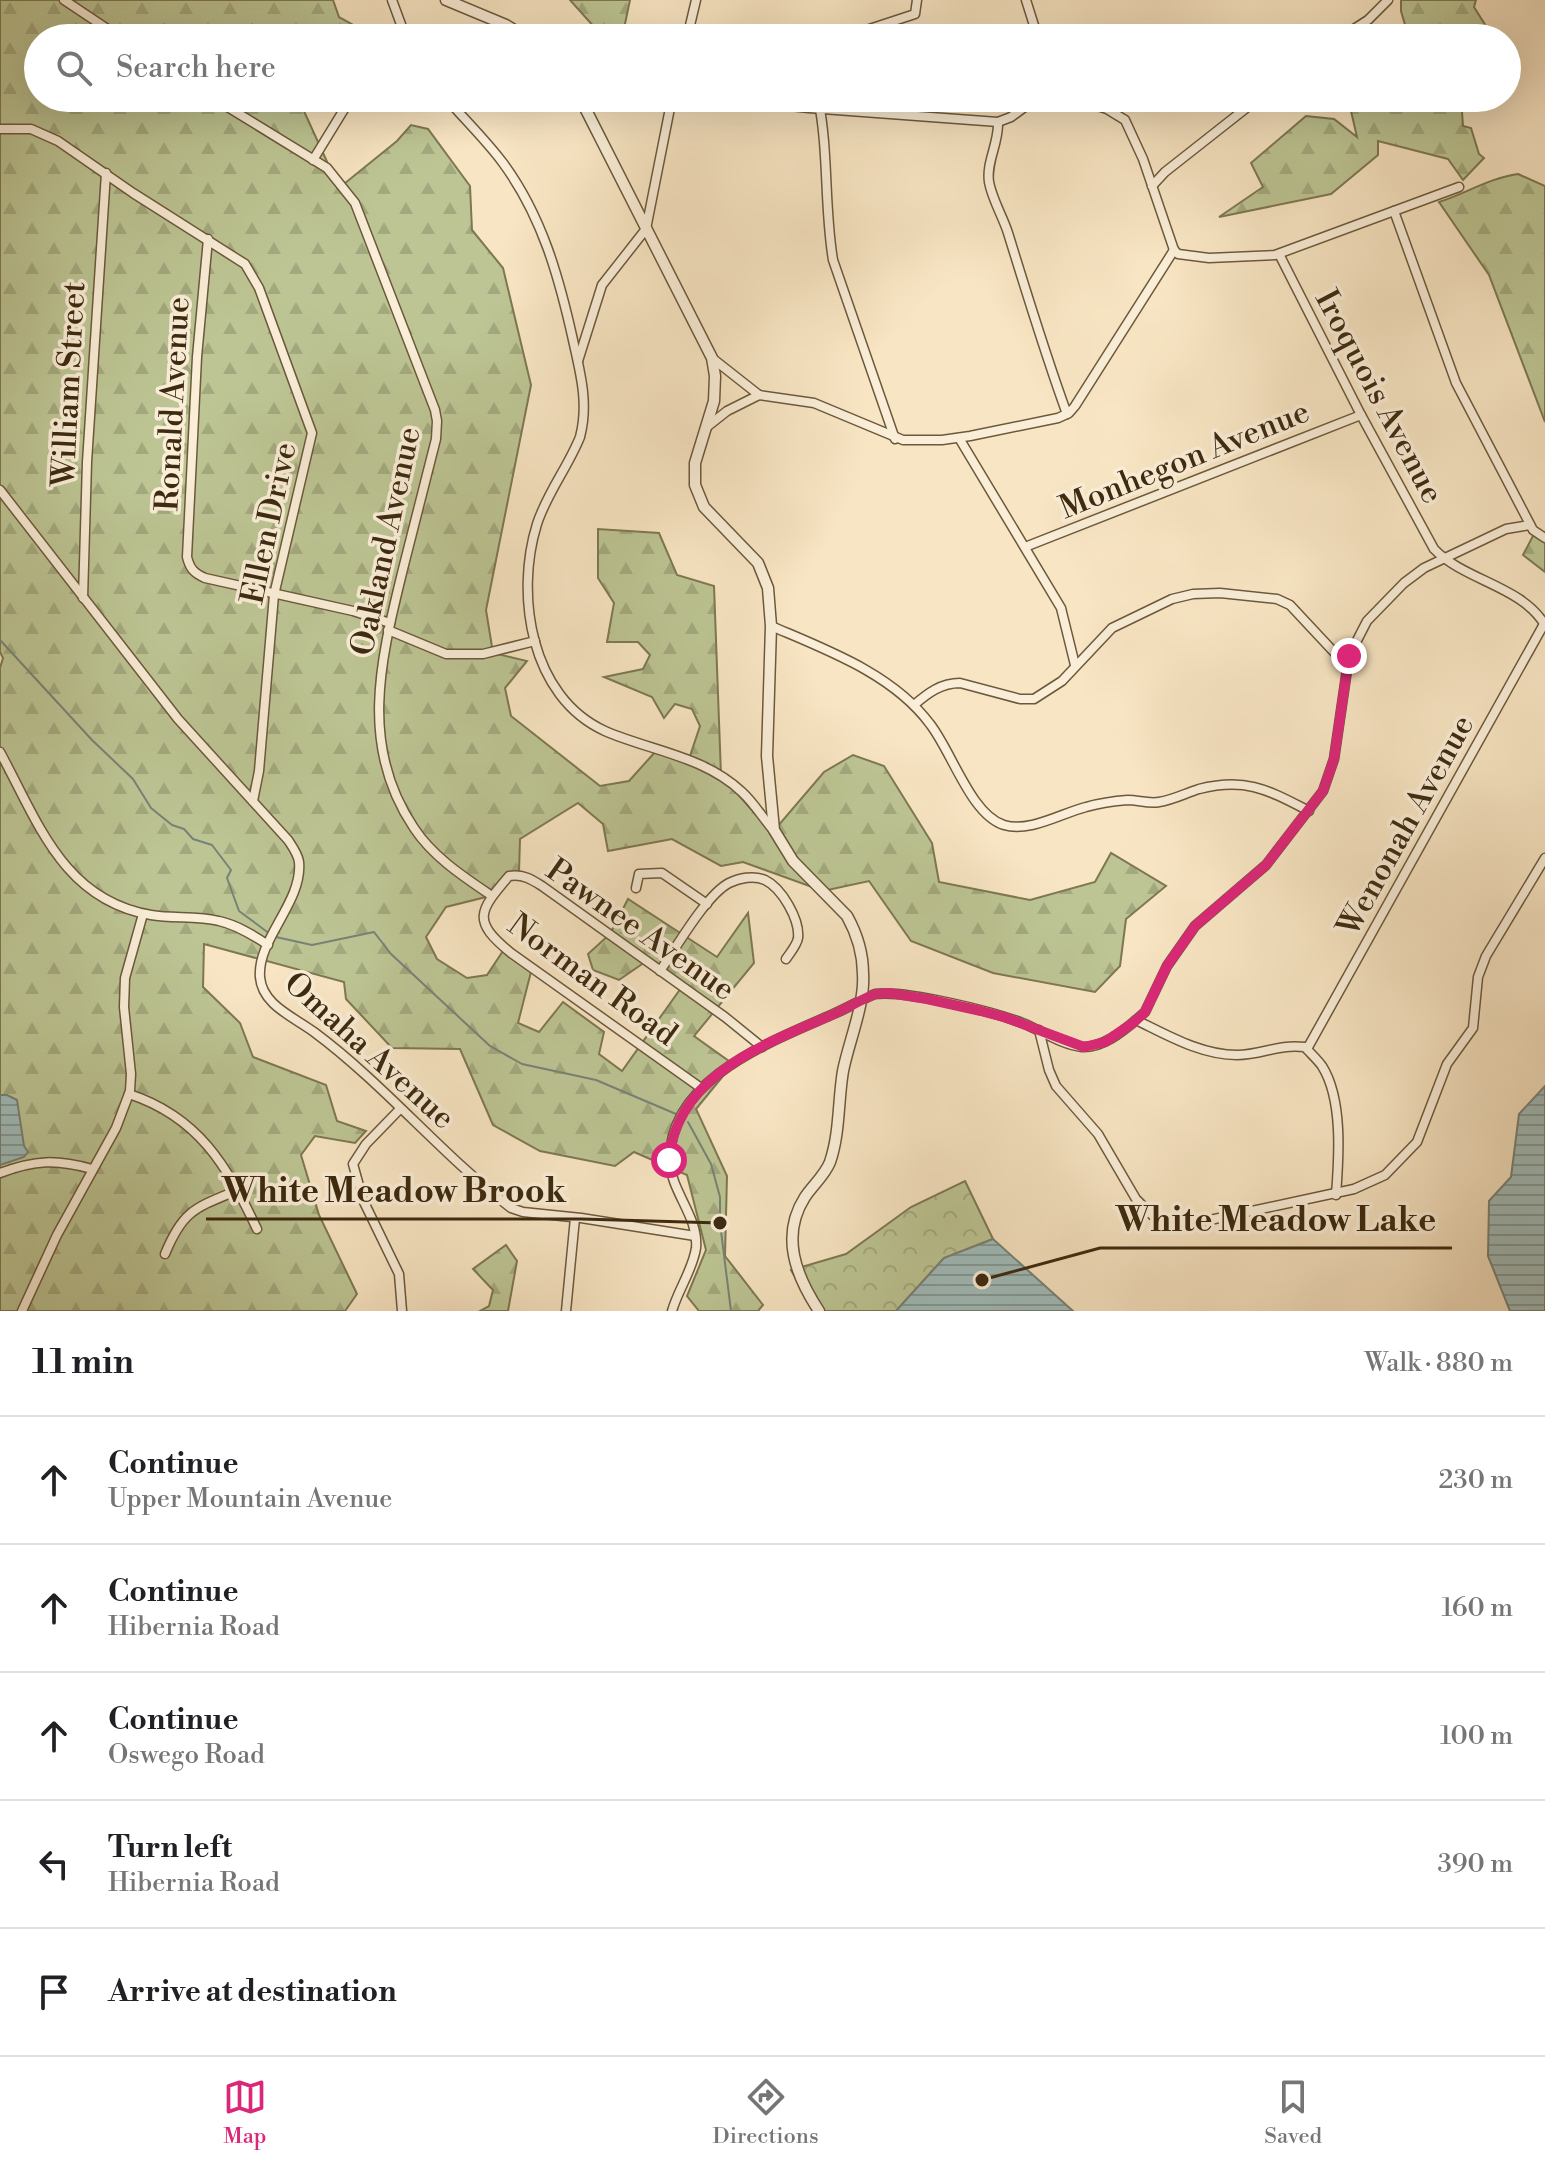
<!DOCTYPE html>
<html lang="en">
<head>
<meta charset="utf-8">
<style>
  body { margin:0; font-family:"Libre Bodoni",serif; background:#f2f2f2; color:#202124 }
  .stop { position:absolute; width:24px; height:24px; margin:-18px; border:6px solid #db2777; border-radius:50%; background:#fff }
  .stop.end { background:#db2777; border-color:#fff; box-shadow:0 2px 8px #0008 }
  .list { margin:0; padding:0; list-style:none }
  h2 { display:flex; justify-content:space-between; align-items:center; height:104px; margin:0; padding:0 32px; font-size:34px }
  h2 small { font-size:26px; font-weight:400; color:#757577 }
  .list li { display:grid; grid-template-columns:52px 1fr auto; gap:24px; align-items:center; box-sizing:border-box; height:128px; padding:0 32px; border-top:2px solid #e0e0e0 }
  .list b { display:block; font-size:30px; white-space:nowrap }
  .list p { margin:0; font-size:26px; white-space:nowrap; color:#757577 }
  .list em { font-size:26px; font-style:normal; color:#757577 }
  .icon { flex:none; width:44px; height:44px; fill:none; stroke:currentColor; stroke-width:2; stroke-linecap:round; stroke-linejoin:round }
  .map { position:relative; flex:none; width:1545px; height:1311px; overflow:hidden }
  .search { position:absolute; background:#fff; box-shadow:0 8px 32px #0002; left:24px; right:24px; top:24px; height:88px; display:flex; align-items:center; gap:20px; box-sizing:border-box; padding:0 28px; border-radius:44px; color:#757577; font-size:30px }
  .sheet { height:744px; background:#fff }
  nav { display:flex; justify-content:space-around; align-items:center; box-sizing:border-box; height:112px; border-top:2px solid #e0e0e0; background:#fff; font-size:22px; color:#757577 }
  nav a { display:grid; justify-items:center; gap:4px }
  nav .on { color:#db2777 }
  .map>svg:first-child { display:block }
</style>
</head>
<body>
<div class="map">
<svg width="1545" height="1311" viewBox="0 0 1545 1311">
  <defs>
    <pattern id="forest-firs" width="22" height="20" patternUnits="userSpaceOnUse" patternTransform="scale(2)"><rect width="22" height="20" fill="#bdc594"/><path d="M5 1l3.5 6h-7zM16 11l3.5 6h-7z" fill="#a3a97e"/></pattern>
    <pattern id="park-crowns" width="20" height="18" patternUnits="userSpaceOnUse" patternTransform="scale(2)"><rect width="20" height="18" fill="#bdc594"/><path d="M2 6a3 3 0 1 1 6 0M12 15a3 3 0 1 1 6 0" fill="none" stroke="#a3a97e"/></pattern>
    <pattern id="water-rules" width="6" height="5" patternUnits="userSpaceOnUse" patternTransform="scale(2)"><rect width="6" height="5" fill="#a0bdbc"/><path d="M0 2.5h6" fill="none" stroke="#849a97"/></pattern>
  </defs>
  <rect width="100%" height="100%" fill="#f8e5c3"/>
  <filter id="stains"><feTurbulence type="fractalNoise" baseFrequency=".0025" numOctaves="4"/><feColorMatrix values="0 0 0 0 .2 0 0 0 0 .09 0 0 0 0 .02 0 0 0 .5 -.17"/></filter>
  <radialGradient id="worn" r=".72"><stop offset=".6" stop-color="#630" stop-opacity="0"/><stop offset="1" stop-color="#630" stop-opacity=".3"/></radialGradient>
  <g fill="url(#forest-firs)" stroke="#7d7852" stroke-width="2">
    <path d="M0 0H333L339 17 355 26 329 38H38V98H298L339 188 397 141 411 125 428 129 470 186 472 230 503 268 531 385 486 610 493 653 527 661 505 688 511 716 600 786 629 781 656 751 688 762 700 726 692 709 675 704 664 718 652 697 604 677 643 669 650 655 638 642H607L614 603 598 578V529L659 533 677 575 714 586 721 775 772 833 824 772 853 755 884 766 932 843 939 882 1030 900 1095 882 1111 853 1166 886 1126 919 1120 966 1095 992 993 973 911 941 869 881 823 891 743 862 721 866 672 839 608 851 603 824 578 803 520 839 519 872 494 895 446 907 426 937 437 959 467 978 487 975 505 948 532 968 518 1023 539 1032 563 1002 604 1032 599 1054 622 1071 681 988 648 960 619 980 593 970 588 954 610 934 628 899 717 957 748 913 754 963 694 1036 733 1064 696 1109 727 1176 725 1256 763 1305 758 1311H699L687 1296 706 1250 687 1175 634 1152 615 1166 540 1151 493 1125 460 1049 392 1048 346 999 344 982 204 944 203 987 240 1023 253 1057 326 1085 337 1121 366 1131 355 1143 315 1136 301 1155 319 1215 357 1294 345 1311H0V668L3 658 0 652Z"/>
    <path d="M570 0H630L622 38H604Z"/>
    <path d="M1401 0H1476L1474 7 1491 34 1480 38H1409L1401 11Z"/>
    <path d="M1348 98H1461L1463 126 1471 128 1479 154 1484 158 1463 180 1448 159 1378 141V155L1331 194 1219 217 1263 187 1251 163 1306 116 1334 119 1357 137Z"/>
    <path d="M1518 174 1545 186V422L1489 275 1439 202C1467 193 1489 178 1518 174Z"/>
    <path d="M1535 532 1545 533V572L1523 555Z"/>
    <path d="M506 1245 517 1261 508 1311H480L489 1306 493 1290 473 1269Z"/>
  </g>
  <path fill="url(#park-crowns)" stroke="#7d7852" stroke-width="2" d="M965 1181 993 1239 944 1258 896 1311H814L791 1270 846 1254 911 1207Z"/>
  <g fill="url(#water-rules)" stroke="#788277" stroke-width="2">
    <path d="M1545 1086V1311H1510L1488 1256 1489 1201 1511 1177 1519 1114Z"/>
    <path d="M0 1095H7L17 1100 24 1146 28 1152 24 1157 0 1165Z"/>
    <path d="M993 1239 1073 1311H896L944 1258Z"/>
  </g>
  <g fill="none" stroke-linecap="round" stroke-linejoin="round">
    <g stroke="#788277" stroke-width="2">
      <path d="M0 640 92 740 133 779 151 808 172 825 184 829 193 839 212 845 231 870 227 878 239 911 270 934"/>
      <path d="M276 937 312 945 374 932 391 954 490 1046 522 1064 596 1080 676 1114"/>
      <path d="M688 1122 711 1164 720 1197V1223L731 1311"/>
    </g>
    <g stroke="#6c593c" stroke-width="11">
      <g id="minor">
        <path d="M64 0 121 38"/>
        <path d="M392 0 406 38"/>
        <path d="M1026 0 1038 38"/>
        <path d="M687 38 696 0"/>
        <path d="M842 38 915 14 917 0"/>
        <path d="M1340 38 1368 20 1388 0"/>
        <path d="M213 98 327 168 355 203 435 410 437 421 436 439C425 482 414 526 403 569 381 659 358 745 414 828 433 857 464 877 492 896"/>
        <path d="M446 98C465 120 486 140 503 163 542 216 559 277 573 340 580 372 589 403 580 437 568 467 547 493 537 524 515 594 530 697 605 731 651 751 704 756 742 792 754 803 763 818 773 830"/>
        <path d="M746 98 770 104 809 108 998 122 1011 117 1037 98"/>
        <path d="M818 98C829 152 824 206 833 260L895 439"/>
        <path d="M1072 98 1107 109 1125 120 1143 159 1174 250"/>
        <path d="M998 122C999 143 986 162 989 182 992 199 1003 217 1008 233 1027 294 1045 354 1067 414"/>
        <path d="M0 129H31L58 141 133 193 245 264 259 288 312 433 274 595 259 771 253 801"/>
        <path d="M313 160 351 98"/>
        <path d="M1152 186 1165 172 1259 98"/>
        <path d="M1394 211 1456 383 1533 530 1545 538"/>
        <path d="M208 239 197 357 187 557C190 569 194 573 205 578L353 611 390 623"/>
        <path d="M1174 250 1178 254 1209 258 1275 255 1459 187"/>
        <path d="M1279 254 1361 415 1434 549C1465 581 1522 586 1545 625"/>
        <path d="M712 358 759 395"/>
        <path d="M578 361 602 285 646 229 672 98"/>
        <path d="M708 426 727 411 759 395 814 403 903 440H942L970 436 1058 418 1069 413 1075 406 1174 250"/>
        <path d="M959 438 1061 608 1075 665"/>
        <path d="M0 490 178 719 288 840C292 846 298 854 299 862 303 902 257 939 260 977 262 1005 294 1017 314 1032 384 1084 441 1154 511 1208L523 1212 581 1218 695 1236"/>
        <path d="M1025 547 1361 415"/>
        <path d="M83 598 87 462 106 173"/>
        <path d="M771 626C827 650 893 674 930 724 952 752 971 815 1004 825 1029 833 1062 813 1086 807 1100 803 1114 801 1128 800 1138 800 1149 804 1159 802 1173 800 1186 793 1199 789 1246 777 1268 790 1309 811"/>
        <path d="M388 630 446 654H483L535 641"/>
        <path d="M914 705C928 693 941 683 960 683L1020 699H1034L1062 681 1112 628 1172 599 1193 594 1220 593 1277 599 1290 605 1347 666"/>
        <path d="M0 752C38 822 63 900 151 915 173 919 197 915 219 921 237 925 253 935 268 945"/>
        <path d="M636 888 639 874 662 873 707 904"/>
        <path d="M660 971C676 948 706 895 729 883 739 878 754 875 765 880 782 888 800 920 798 938 797 945 790 953 786 959"/>
        <path d="M1136 1020 1145 1012 1167 966 1195 926 1266 865 1323 791 1334 759 1349 656 1367 621 1404 583 1424 568 1506 529 1530 525"/>
        <path d="M1039 1030 1049 1070 1056 1086 1098 1134 1136 1199 1152 1215 1166 1220 1196 1223 1354 1189 1385 1175 1417 1142 1447 1064 1473 1028 1478 977 1486 956 1545 858"/>
        <path d="M1307 1049 1544 624"/>
        <path d="M701 1088 511 953C472 921 478 912 509 876 523 874 531 879 542 886L725 1017 762 1047"/>
        <path d="M129 1094C199 1117 227 1166 257 1229"/>
        <path d="M400 1109 366 1144 353 1164 363 1200 399 1274 402 1311"/>
        <path d="M0 1173C35 1160 56 1159 92 1169"/>
        <path d="M165 1254C183 1210 195 1208 238 1190"/>
        <path d="M22 1311 57 1235 116 1128 130 1091 131 1074 124 1007 125 978 143 914"/>
        <path d="M566 1311 575 1218"/>
        <path d="M672 1311C678 1290 693 1269 696 1248 699 1217 671 1192 670 1162 667 1080 770 1042 831 1015 846 1009 860 1000 875 994 907 990 995 1012 1025 1024 1043 1032 1063 1045 1082 1047 1102 1048 1122 1032 1136 1020 1167 1035 1201 1055 1237 1055 1263 1055 1276 1044 1305 1047 1310 1053 1317 1059 1322 1066 1343 1099 1339 1157 1336 1195"/>
      </g>
    </g>
    <g stroke="#6c593c" stroke-width="13">
      <g id="tertiary">
        <path d="M446 0 506 25 527 38"/>
        <path d="M580 98 712 358 715 376 714 401 695 463V485L704 507 758 563 768 588 771 626 767 756 774 830 793 861 847 916C857 934 863 954 863 974 865 1004 849 1041 843 1071 838 1100 840 1133 830 1162 825 1175 813 1185 805 1197 780 1236 796 1276 819 1311"/>
      </g>
    </g>
    <use href="#minor" stroke="#faeed8" stroke-width="8"/>
    <use href="#tertiary" stroke="#faeed8" stroke-width="10"/>
  </g>
  <g fill="none" stroke-linecap="round" stroke-linejoin="round">
    <path stroke="#db2777" stroke-width="10" d="M669 1160C676 1078 759 1046 825 1018 842 1011 858 1001 875 994L889 993 927 999 981 1011 1004 1017 1084 1047 1105 1042 1133 1023 1145 1012 1167 966 1195 926 1266 865 1323 791 1334 759 1349 656"/>
  </g>
  <g text-anchor="middle" stroke-width="7" stroke-linejoin="round" paint-order="stroke">
    <g font-size="32" fill="#3d2a0f" stroke="#faeed8">
      <text transform="translate(68 384) rotate(-87)" y="11">William Street</text>
      <text transform="translate(1380 396) rotate(62)" y="11">Iroquois Avenue</text>
      <text transform="translate(172 404) rotate(-87)" y="11">Ronald Avenue</text>
      <text transform="translate(1184 459) rotate(-22)" y="11">Monhegon Avenue</text>
      <text transform="translate(268 523) rotate(-78)" y="11">Ellen Drive</text>
      <text transform="translate(385 541) rotate(-78)" y="11">Oakland Avenue</text>
      <text transform="translate(1405 825) rotate(-61)" y="11">Wenonah Avenue</text>
      <text transform="translate(641 929) rotate(35)" y="11">Pawnee Avenue</text>
      <text transform="translate(593 979) rotate(36)" y="11">Norman Road</text>
      <text transform="translate(370 1050) rotate(42)" y="11">Omaha Avenue</text>
    </g>
  </g>
  <path fill="none" stroke="#3d2a0f" stroke-width="3" d="M720 1223L582 1219H206M982 1280L1100 1248H1452"/>
  <g fill="#3d2a0f" stroke="#faeed8" stroke-width="3">
    <circle cx="720" cy="1223" r="8"/>
    <circle cx="982" cy="1280" r="8"/>
  </g>
  <g font-size="34" text-anchor="middle" font-weight="bold" fill="#3d2a0f" stroke="#faeed8" stroke-width="7" stroke-linejoin="round" paint-order="stroke">
    <text x="394" y="1202">White Meadow Brook</text>
    <text x="1276" y="1231">White Meadow Lake</text>
  </g>
  <rect width="100%" height="100%" filter="url(#stains)"/>
  <rect width="100%" height="100%" fill="url(#worn)"/>
</svg>
<div class="stop" style="left:669px;top:1160px"></div>
<div class="stop end" style="left:1349px;top:656px"></div>
<div class="search"><svg class="icon" aria-label="search" viewBox="0 0 24 24"><circle cx="10" cy="10" r="6"/><path d="M15 15l6 6"/></svg>Search here</div>
</div>
<section class="sheet">
<h2>11 min<small>Walk · 880 m</small></h2>
<ul class="list">
<li><svg class="icon" aria-label="ahead" viewBox="0 0 24 24"><path d="M12 20V5M6 11l6-6 6 6"/></svg><div><b>Continue</b><p>Upper Mountain Avenue</p></div><em>230 m</em></li>
<li><svg class="icon" aria-label="ahead" viewBox="0 0 24 24"><path d="M12 20V5M6 11l6-6 6 6"/></svg><div><b>Continue</b><p>Hibernia Road</p></div><em>160 m</em></li>
<li><svg class="icon" aria-label="ahead" viewBox="0 0 24 24"><path d="M12 20V5M6 11l6-6 6 6"/></svg><div><b>Continue</b><p>Oswego Road</p></div><em>100 m</em></li>
<li><svg class="icon" aria-label="left" viewBox="0 0 24 24"><path d="M17 20v-9H6M10 6l-5 5 5 5"/></svg><div><b>Turn left</b><p>Hibernia Road</p></div><em>390 m</em></li>
<li><svg class="icon" aria-label="arrive" viewBox="0 0 24 24"><path d="M6 21V4h12l-3 4 3 4H6"/></svg><div><b>Arrive at destination</b></div></li>
</ul>
</section>
<nav>
<a class="on"><svg class="icon" aria-label="map" viewBox="0 0 24 24"><path d="M3 6l6-2 6 2 6-2v14l-6 2-6-2-6 2zM9 4v14M15 6v14"/></svg>Map</a>
<a><svg class="icon" aria-label="directions" viewBox="0 0 24 24"><path d="M12 3l9 9-9 9-9-9zM9 14v-3h6M13 9l2 2-2 2"/></svg>Directions</a>
<a><svg class="icon" aria-label="saved" viewBox="0 0 24 24"><path d="M7 4h10v16l-5-4-5 4z"/></svg>Saved</a>
</nav>
</body>
</html>
